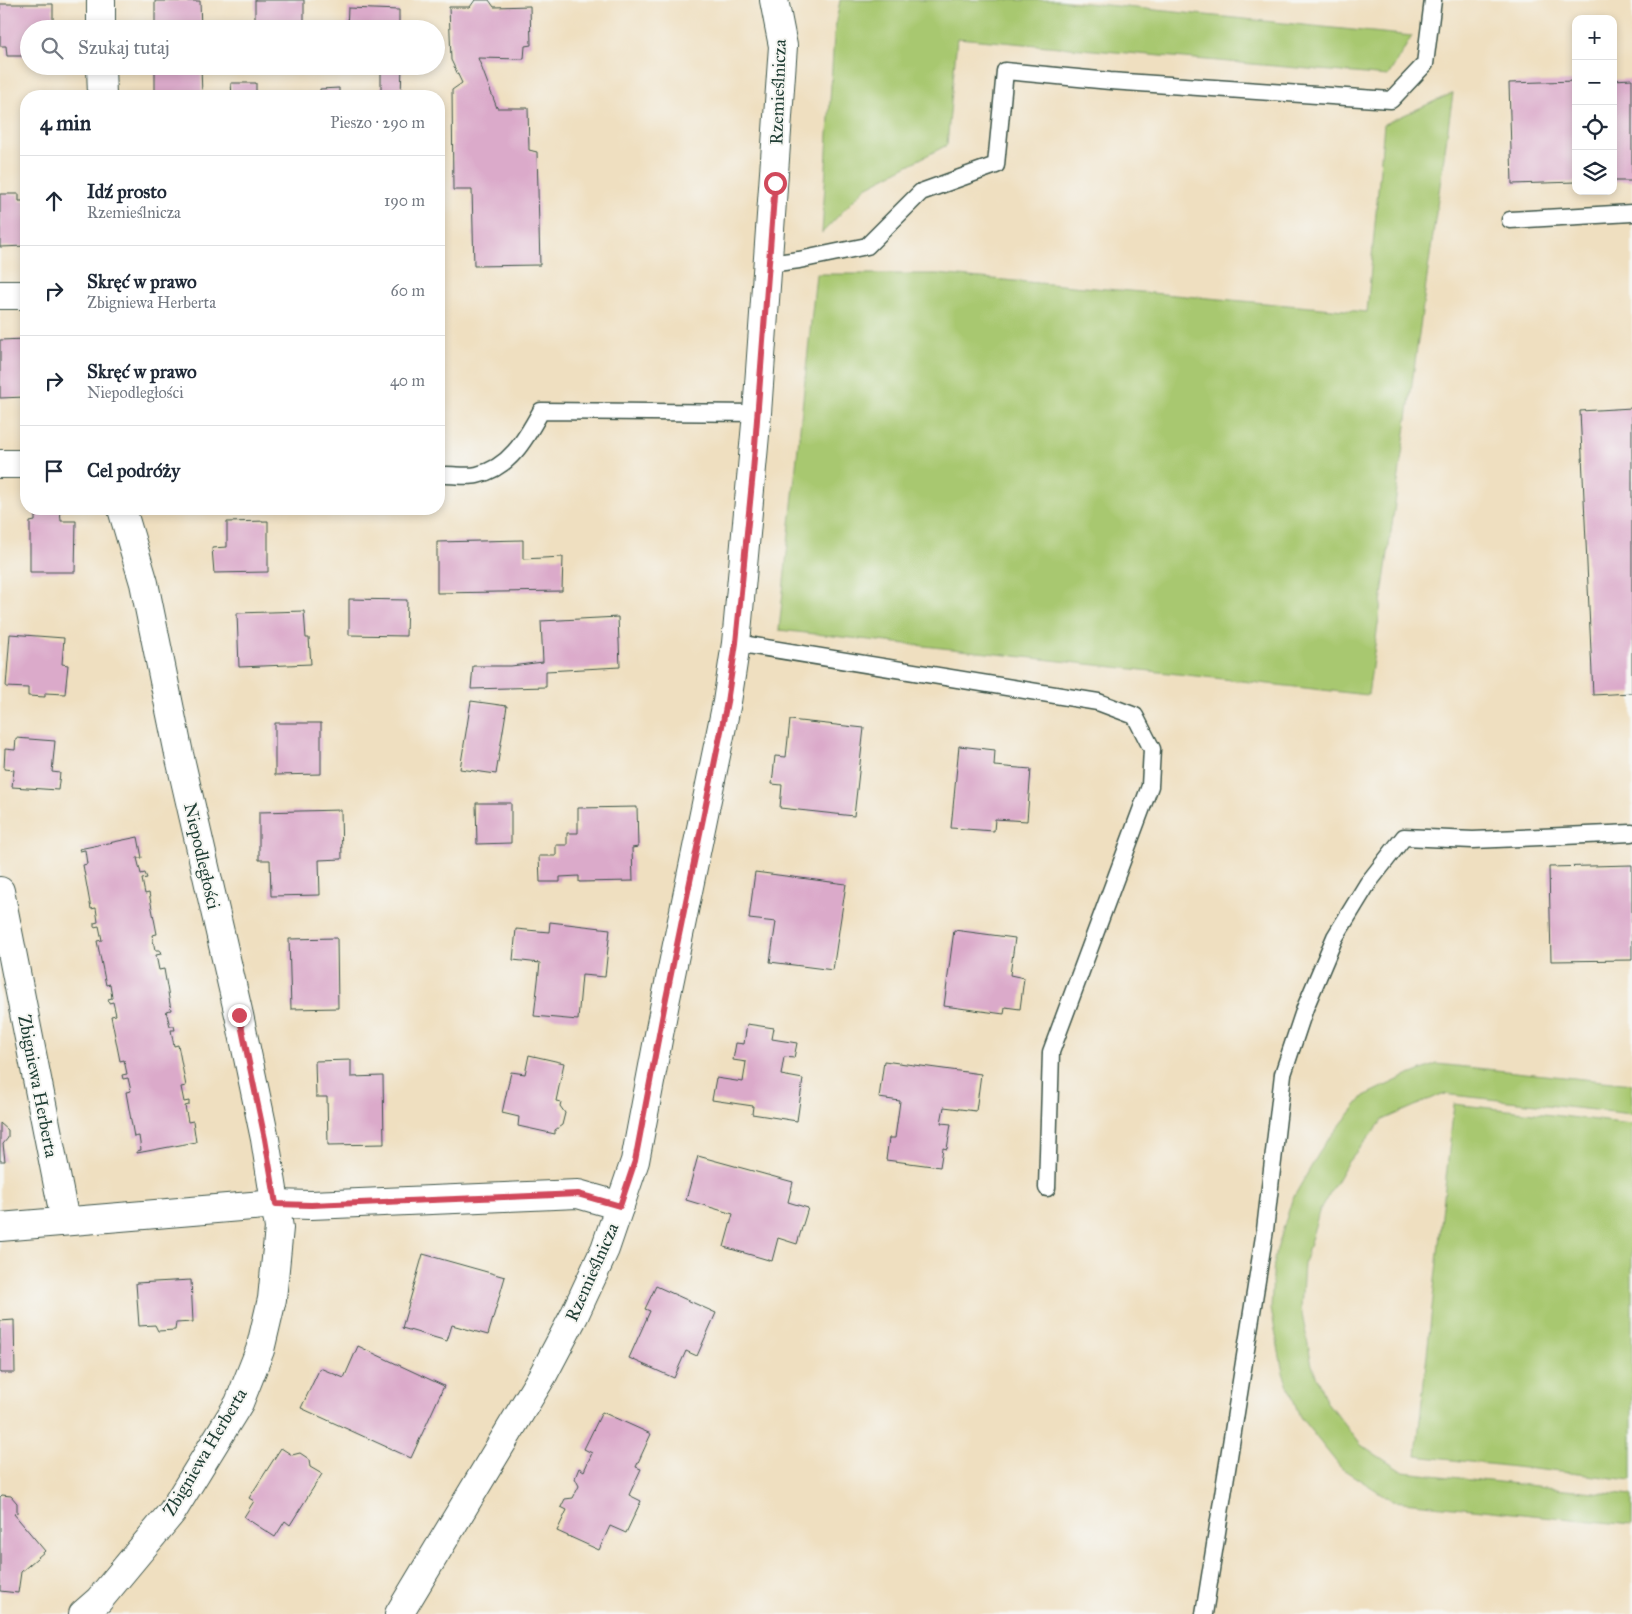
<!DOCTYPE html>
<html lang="pl">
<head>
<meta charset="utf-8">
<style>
  body { margin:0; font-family:"IM FELL Great Primer",serif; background:#f2f2f3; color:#1f2937 }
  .controls { position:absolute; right:15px; top:15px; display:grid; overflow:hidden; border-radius:10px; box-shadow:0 2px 8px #0003 }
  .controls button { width:45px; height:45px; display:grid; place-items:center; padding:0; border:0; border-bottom:1px solid #e0e1e3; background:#fff; color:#1f2937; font:25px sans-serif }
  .stop { position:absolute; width:15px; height:15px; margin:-11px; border:4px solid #d1495b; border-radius:50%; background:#fff }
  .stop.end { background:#d1495b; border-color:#fff; box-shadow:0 1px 5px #0008 }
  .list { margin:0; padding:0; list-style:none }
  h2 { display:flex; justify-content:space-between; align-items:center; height:65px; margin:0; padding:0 20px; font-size:21px }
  h2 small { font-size:16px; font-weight:400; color:#747a83 }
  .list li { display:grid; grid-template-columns:32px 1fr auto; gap:15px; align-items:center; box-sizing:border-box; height:90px; padding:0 20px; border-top:1px solid #e0e1e3 }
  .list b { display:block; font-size:19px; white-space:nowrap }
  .list p { margin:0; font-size:16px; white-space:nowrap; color:#747a83 }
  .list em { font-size:16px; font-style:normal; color:#747a83 }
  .icon { flex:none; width:28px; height:28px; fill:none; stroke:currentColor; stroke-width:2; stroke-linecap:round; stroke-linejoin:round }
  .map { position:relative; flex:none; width:1632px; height:1614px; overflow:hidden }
  .search { position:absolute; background:#fff; box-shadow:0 2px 8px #0003; left:20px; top:20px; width:425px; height:55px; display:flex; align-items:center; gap:12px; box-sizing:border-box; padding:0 18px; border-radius:28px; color:#747a83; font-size:19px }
  .panel { position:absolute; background:#fff; box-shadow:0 2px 8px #0003; left:20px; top:90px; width:425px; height:425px; border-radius:20px }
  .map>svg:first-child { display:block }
</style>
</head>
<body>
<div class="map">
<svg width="1632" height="1614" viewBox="0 0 1632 1614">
  <rect width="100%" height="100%" fill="#f6f6f2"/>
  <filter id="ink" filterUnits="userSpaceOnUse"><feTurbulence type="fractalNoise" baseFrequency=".02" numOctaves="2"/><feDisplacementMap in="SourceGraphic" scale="10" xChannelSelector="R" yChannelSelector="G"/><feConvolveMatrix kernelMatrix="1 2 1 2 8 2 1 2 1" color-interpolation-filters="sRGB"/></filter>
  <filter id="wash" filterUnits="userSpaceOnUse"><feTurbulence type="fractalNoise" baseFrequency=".0096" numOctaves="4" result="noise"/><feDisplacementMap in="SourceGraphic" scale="20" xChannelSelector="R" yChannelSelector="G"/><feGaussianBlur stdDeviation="1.12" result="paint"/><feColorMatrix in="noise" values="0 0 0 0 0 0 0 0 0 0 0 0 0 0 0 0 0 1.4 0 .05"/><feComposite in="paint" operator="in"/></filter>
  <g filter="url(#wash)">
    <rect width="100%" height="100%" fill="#efdfc0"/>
    <g fill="#a8c870" stroke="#648252">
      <path d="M840 0H1057L1412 36 1388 76 957 38 947 145 866 187 822 233 834 35Z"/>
      <path d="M1453 93 1368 695 779 630 816 274H936L1367 312 1384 124Z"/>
      <path d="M1437 1064 1632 1084V1114L1442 1094 1383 1120 1347 1163 1319 1212 1304 1264 1301 1308 1312 1365 1326 1401 1361 1445 1403 1472 1632 1496V1525L1393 1501 1341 1468 1300 1417 1283 1373 1271 1309 1274 1259 1292 1200 1323 1146 1364 1096 1402 1078Z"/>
      <path d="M1454 1104 1632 1124V1480L1416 1456Z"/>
    </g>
    <g id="blocks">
      <g fill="#dbaaca">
        <rect x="255" y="0" width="49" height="29"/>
        <path d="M475 0H489L494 7 530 6 531 45 525 46 524 59 478 58 497 108H528L529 150 537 152 540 265 474 266 472 190H453L452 90 462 83 451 60 449 7H470Z"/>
        <path d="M155 1H200L201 29H155Z"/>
        <path d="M0 4H53V29H29V56H7L6 46H0Z"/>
        <path d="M348 8 399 10V29H347Z"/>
        <path d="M155 66H201L202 96H155Z"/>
        <path d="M381 66H402L401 96H381Z"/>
        <path d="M1632 79V181H1613V80Z"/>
        <path d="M1576 81V182L1512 184 1509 83Z"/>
        <path d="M231 83H256V96H232Z"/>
        <path d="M339 88V96H320V89Z"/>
        <path d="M0 194H19V201H26V246L0 247Z"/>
        <path d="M26 339V397L0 398V340Z"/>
        <path d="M1632 408V693L1593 695 1580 411Z"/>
        <path d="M35 509H60L61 521H76L75 572H30V522L35 521Z"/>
        <path d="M268 521V572L214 573 212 548 227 547V522Z"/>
        <path d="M523 540V559L563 557 562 591 437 593V542Z"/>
        <path d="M349 599 407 600 406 636 349 635Z"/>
        <path d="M304 611 306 638H309L311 664 239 667 237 613Z"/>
        <path d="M618 617 620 667 546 671V687L471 689 473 666H511L543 662 541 621Z"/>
        <path d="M10 634 64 638 62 664 68 665 65 694 45 693V697L28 696V688L6 687Z"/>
        <path d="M471 701 507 706 496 774 460 769Z"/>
        <path d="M790 720 864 728 854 816 780 808 782 785 772 784 775 756 786 757Z"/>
        <path d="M275 723H321V774L275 775Z"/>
        <path d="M16 738 55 741 52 772 60 773 58 790 12 787 14 770 4 769 5 749 15 750Z"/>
        <path d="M959 746 995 750 994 766 1031 769 1027 821 995 819 994 831 951 828Z"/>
        <path d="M476 803H511V843L477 844Z"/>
        <path d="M637 807 638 847 632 848 633 881 579 882V876L560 877V882H540L539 856H556V845H567V833H578V808Z"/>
        <path d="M341 810 342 859 319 860 320 895 271 896 270 860H259V812Z"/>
        <path d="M138 837 142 858H137L141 874 145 873 147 878 142 879 145 894 149 893 157 934 152 935 155 950H160V951L161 954 156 955 159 970 164 969 171 1010 166 1011 170 1026H174L175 1030H171L174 1046 178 1045 186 1086 181 1087 184 1102 189 1101V1105L185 1106 188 1122 193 1121 196 1142 137 1153V1151L141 1150 139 1136 134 1137 126 1092 131 1091 128 1078 123 1079 122 1075 127 1074 124 1060 120 1061 111 1016 116 1015 113 1002 109 1003 108 999 112 998 110 984 106 985 97 941 102 940 99 926 94 927V923L98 922 96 908 91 909 83 865 87 864 85 850 80 851 79 849Z"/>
        <path d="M1632 865V960L1551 961 1549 867Z"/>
        <path d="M755 872 846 884 833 970 770 962 776 922 749 919Z"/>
        <path d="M550 922 610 929 605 977 582 975 578 1020 534 1016 540 963 513 960 516 929 549 932Z"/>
        <path d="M954 930 1015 938 1010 975 1024 978 1020 1009 1005 1007 1004 1014 944 1006Z"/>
        <path d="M337 938 338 1008 291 1009 289 939Z"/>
        <path d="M747 1024 774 1028 772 1039 797 1043 794 1058 784 1057 781 1075 803 1079 797 1121 752 1114 753 1106 712 1100 716 1078 743 1082 746 1062 733 1060 736 1043 744 1044Z"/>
        <path d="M529 1055 564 1063 556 1101 561 1102 560 1106 565 1113 562 1125 555 1130V1134L518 1126 519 1117 502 1113 511 1072 525 1074Z"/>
        <path d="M351 1060V1077L383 1076 384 1144 328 1145 327 1097H316L315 1061Z"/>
        <path d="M884 1061 981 1074 976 1111 944 1107 941 1123 951 1124 947 1149 943 1148 940 1167 886 1160 889 1138H895L900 1101 879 1098Z"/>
        <path d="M0 1123 8 1130V1138L3 1144 5 1161H0Z"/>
        <path d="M698 1156 793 1182 788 1202 808 1208 797 1244 778 1238 772 1261 724 1247 733 1214 686 1200Z"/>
        <path d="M423 1254 505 1277 488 1335 452 1325 447 1341 402 1328Z"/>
        <path d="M191 1280 193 1322 176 1323 175 1330 158 1331 155 1325 139 1326 136 1283Z"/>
        <path d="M656 1286 716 1313 697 1356 686 1351 674 1378 629 1358 650 1311 645 1309Z"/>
        <path d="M14 1320 15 1373H0V1321Z"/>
        <path d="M358 1346 444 1386 411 1458 301 1408 320 1368 344 1378Z"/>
        <path d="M602 1412 651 1434 636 1467 641 1469 629 1495 641 1501 626 1533 610 1526 599 1550 557 1531 567 1510 561 1507 565 1499 573 1498 579 1486 575 1478 579 1468 584 1471 592 1453 584 1449Z"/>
        <path d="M281 1448 292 1455 300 1453 309 1459 310 1467 322 1474 290 1525 285 1521 275 1537 244 1517 254 1501 249 1498Z"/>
        <path d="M2 1495 11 1496 17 1503V1513L14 1514 45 1551 21 1572 18 1593 0 1591V1497Z"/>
      </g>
    </g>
  </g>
  <g filter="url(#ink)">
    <use href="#blocks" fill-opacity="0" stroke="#3e5549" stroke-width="1"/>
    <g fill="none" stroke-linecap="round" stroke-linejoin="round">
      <g stroke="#3e5549" stroke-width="19">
        <g id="service">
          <path d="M1510 220 1632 213"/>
          <path d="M769 264 799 260 867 246 921 192 996 165 1005 71 1110 81 1391 100 1425 64 1433 0"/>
          <path d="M446 475C456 475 468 477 477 475 510 468 526 438 541 411L757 413"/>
          <path d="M736 643 1098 702 1135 716 1152 749 1150 786 1051 1052 1047 1188"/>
          <path d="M1204 1614 1265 1230 1283 1074 1305 1008 1335 937 1368 883 1404 837 1473 840 1632 833"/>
        </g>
      </g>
      <g stroke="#3e5549" stroke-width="30">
        <g id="minor">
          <path d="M101 0V29"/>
          <path d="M101 66 102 96"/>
          <path d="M0 295H26"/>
          <path d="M0 464H26"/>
          <path d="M0 891 65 1221"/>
          <path d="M0 1227 276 1204 311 1205 578 1194 620 1206"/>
          <path d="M83 1614 99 1600 172 1512 239 1403 260 1350 272 1299 279 1228 265 1139 239 1015 179 754 144 583 122 509"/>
          <path d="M399 1614 544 1373 574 1316 605 1249 635 1161 665 1003 727 702 736 643 757 413 783 46 774 0"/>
        </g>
      </g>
      <use href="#service" stroke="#fff" stroke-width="16"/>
      <use href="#minor" stroke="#fff" stroke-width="28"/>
    </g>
  </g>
  <g fill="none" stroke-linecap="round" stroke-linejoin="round" filter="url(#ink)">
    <path stroke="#d1495b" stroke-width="6" d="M239 1015 265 1139 276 1204 311 1205 578 1194 620 1206 635 1161 665 1003 727 702 736 643 753 472 775 183"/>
  </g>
  <g text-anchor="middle" stroke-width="4" stroke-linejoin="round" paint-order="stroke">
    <g font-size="18" fill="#1f3d34" stroke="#f6f6f2">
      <text transform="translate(778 92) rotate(-88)" y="6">Rzemieślnicza</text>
      <text transform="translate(202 856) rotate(77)" y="6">Niepodległości</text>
      <text transform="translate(38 1086) rotate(79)" y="6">Zbigniewa Herberta</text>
      <text transform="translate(592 1272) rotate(-66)" y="6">Rzemieślnicza</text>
      <text transform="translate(205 1452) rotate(-59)" y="6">Zbigniewa Herberta</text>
    </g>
  </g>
</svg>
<div class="controls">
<button>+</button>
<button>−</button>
<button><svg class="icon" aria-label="locate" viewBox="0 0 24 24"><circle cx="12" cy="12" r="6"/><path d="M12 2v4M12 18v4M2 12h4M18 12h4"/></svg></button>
<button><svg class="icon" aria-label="layers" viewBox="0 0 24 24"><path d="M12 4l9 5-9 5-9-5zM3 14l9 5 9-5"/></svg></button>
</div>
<div class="stop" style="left:775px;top:183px"></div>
<div class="stop end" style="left:239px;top:1015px"></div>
<div class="search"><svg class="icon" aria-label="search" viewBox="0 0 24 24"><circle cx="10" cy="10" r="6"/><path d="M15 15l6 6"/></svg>Szukaj tutaj</div>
<section class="panel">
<h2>4 min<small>Pieszo · 290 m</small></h2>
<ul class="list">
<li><svg class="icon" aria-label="ahead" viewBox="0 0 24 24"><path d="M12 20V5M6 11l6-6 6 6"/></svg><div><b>Idź prosto</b><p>Rzemieślnicza</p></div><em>190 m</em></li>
<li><svg class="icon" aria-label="right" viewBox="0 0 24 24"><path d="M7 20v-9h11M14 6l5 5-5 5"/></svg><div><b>Skręć w prawo</b><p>Zbigniewa Herberta</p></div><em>60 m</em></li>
<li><svg class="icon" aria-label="right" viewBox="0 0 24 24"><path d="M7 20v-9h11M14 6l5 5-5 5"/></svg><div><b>Skręć w prawo</b><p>Niepodległości</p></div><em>40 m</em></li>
<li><svg class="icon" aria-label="arrive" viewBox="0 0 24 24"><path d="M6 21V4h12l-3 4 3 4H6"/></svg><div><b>Cel podróży</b></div></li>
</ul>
</section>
</div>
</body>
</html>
